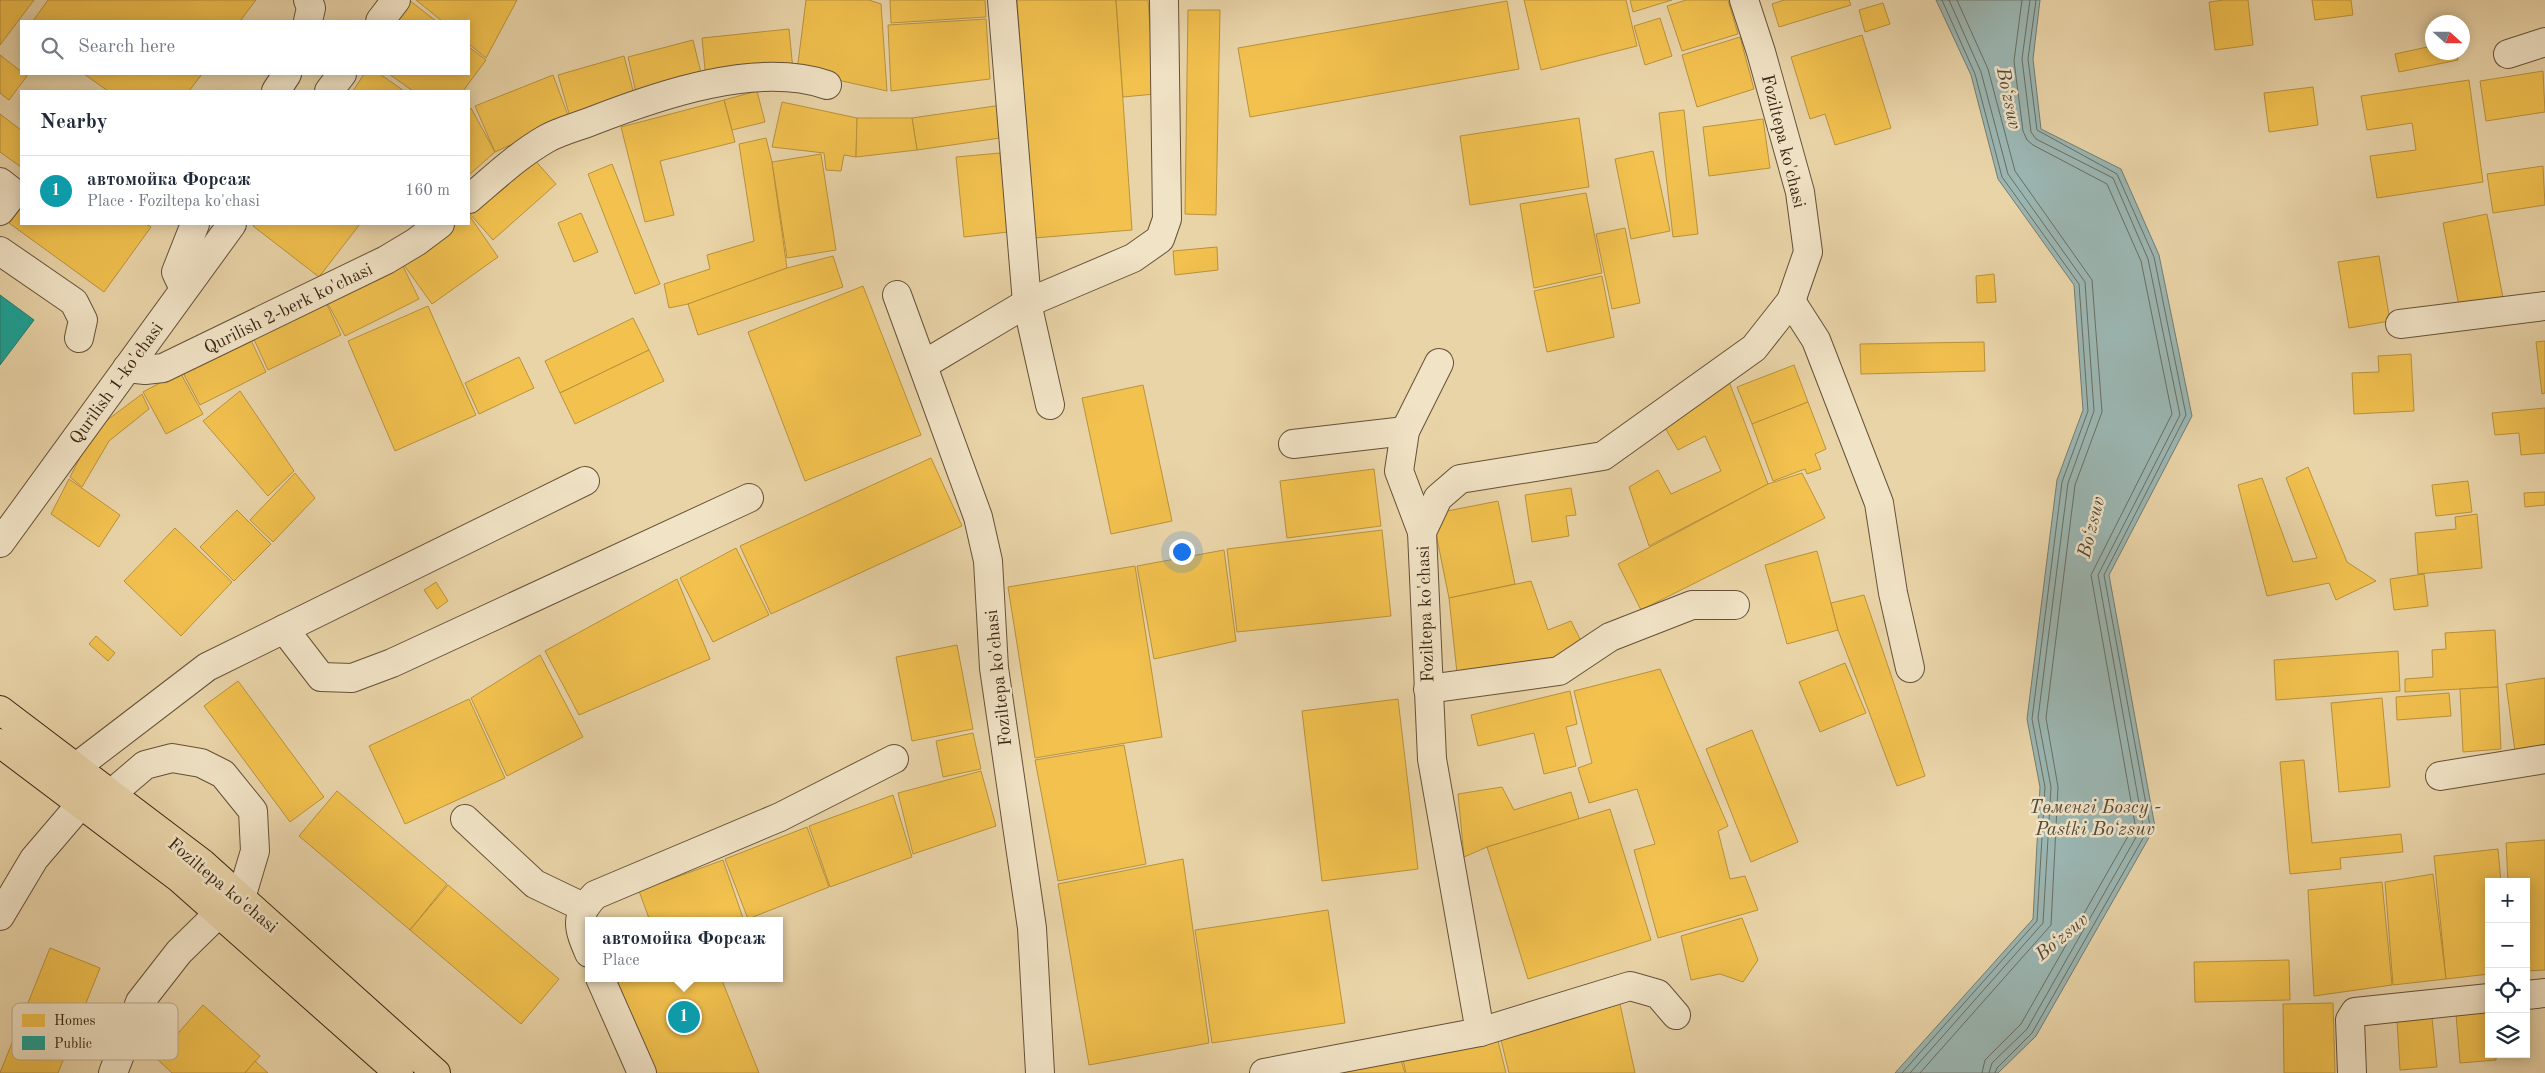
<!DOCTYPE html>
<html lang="en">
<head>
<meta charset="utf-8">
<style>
  body { margin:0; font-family:"Old Standard TT",serif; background:#f2f2f3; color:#1f2937 }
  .controls { position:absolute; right:15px; bottom:15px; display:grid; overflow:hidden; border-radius:0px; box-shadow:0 2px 12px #0003 }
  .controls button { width:45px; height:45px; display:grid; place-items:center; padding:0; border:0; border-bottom:1px solid #e0e1e3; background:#fff; color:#1f2937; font:25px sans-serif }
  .compass { position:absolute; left:2425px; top:15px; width:45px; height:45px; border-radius:50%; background:#fff; box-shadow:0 2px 12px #0003; rotate:111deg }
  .you { position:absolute; left:1181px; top:551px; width:18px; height:18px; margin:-12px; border:4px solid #fff; border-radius:50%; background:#1a73e8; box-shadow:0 0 0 8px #1a73e833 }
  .badge { display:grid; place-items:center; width:32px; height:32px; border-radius:50%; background:#d93025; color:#fff; font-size:16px; font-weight:700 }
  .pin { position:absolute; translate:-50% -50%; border:2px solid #fff; box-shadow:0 1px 5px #0006 }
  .popup { position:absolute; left:585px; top:917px; width:198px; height:65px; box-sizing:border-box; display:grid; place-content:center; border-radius:0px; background:#fff; filter:drop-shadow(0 1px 4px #0005); font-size:16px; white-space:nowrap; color:#747a83 }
  .popup b { font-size:19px; color:#1f2937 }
  .popup::after { content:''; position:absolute; left:50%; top:100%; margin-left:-10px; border:10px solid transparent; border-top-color:#fff }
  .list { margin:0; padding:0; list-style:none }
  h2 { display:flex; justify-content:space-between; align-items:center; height:65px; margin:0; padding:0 20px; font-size:21px }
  h2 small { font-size:16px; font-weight:400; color:#747a83 }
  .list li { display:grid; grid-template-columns:32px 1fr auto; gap:15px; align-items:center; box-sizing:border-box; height:70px; padding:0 20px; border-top:1px solid #e0e1e3 }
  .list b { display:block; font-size:19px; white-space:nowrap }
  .list p { margin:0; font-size:16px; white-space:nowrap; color:#747a83 }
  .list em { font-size:16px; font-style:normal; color:#747a83 }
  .icon { flex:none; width:28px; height:28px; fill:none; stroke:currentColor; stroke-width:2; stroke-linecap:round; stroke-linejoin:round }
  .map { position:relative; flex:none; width:2545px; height:1073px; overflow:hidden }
  .search { position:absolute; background:#fff; box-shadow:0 2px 12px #0003; left:20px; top:20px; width:450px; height:55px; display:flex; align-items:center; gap:12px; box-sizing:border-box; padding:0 18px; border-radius:0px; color:#747a83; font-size:19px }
  .panel { position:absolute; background:#fff; box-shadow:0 2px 12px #0003; left:20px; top:90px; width:450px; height:135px; border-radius:0px }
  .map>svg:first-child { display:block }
</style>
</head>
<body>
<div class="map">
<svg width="2545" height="1073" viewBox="0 0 2545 1073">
  <rect width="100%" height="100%" fill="#e9d4a8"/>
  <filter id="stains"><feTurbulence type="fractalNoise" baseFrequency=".004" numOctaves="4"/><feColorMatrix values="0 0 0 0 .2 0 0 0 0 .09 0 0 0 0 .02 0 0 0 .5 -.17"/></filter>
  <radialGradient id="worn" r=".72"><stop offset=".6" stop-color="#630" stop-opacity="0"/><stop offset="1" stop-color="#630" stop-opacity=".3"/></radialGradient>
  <path fill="#9bb6b2" stroke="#747c72" d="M1936 0H2040L2033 59 2041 129 2121 169 2159 255 2192 416 2109 575 2155 827 2036 1036 1998 1073H1895L2033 919 2040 787 2027 719 2057 480 2083 410 2074 285 1998 179 1971 75Z"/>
  <g fill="#f2c14e" stroke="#ba923c">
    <path d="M0 0H34L0 45Z"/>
    <path d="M48 0H256L240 21H33Z"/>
    <path d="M409 0 436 21H395Z"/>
    <path d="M416 0H517L486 58 469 44V21H442Z"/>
    <path d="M806 0H869L881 4 887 91 797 71Z"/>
    <path d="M890 0H985L986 17 891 23Z"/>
    <path d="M1017 0H1116L1132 230 1034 238Z"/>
    <path d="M1116 0H1148L1155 94 1123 97Z"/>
    <path d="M1524 0H1626L1637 46 1541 70Z"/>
    <path d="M1630 0H1672L1633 12Z"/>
    <path d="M1686 0H1728L1738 34 1682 51 1667 6Z"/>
    <path d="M1784 0H1849L1851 5 1779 27 1772 4Z"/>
    <path d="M2224 0H2248L2253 45 2215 50 2209 2Z"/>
    <path d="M2312 0H2351L2353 15 2315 20Z"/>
    <path d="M1507 1 1519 69 1250 117 1238 48Z"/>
    <path d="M1883 3 1890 24 1865 32 1859 10Z"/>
    <path d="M1188 10H1220L1216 215 1185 214Z"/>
    <path d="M1660 18 1672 56 1645 65 1634 26Z"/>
    <path d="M986 19 990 79 891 91 888 25Z"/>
    <path d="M789 29 793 70 706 80 702 38Z"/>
    <path d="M1862 35 1891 128 1835 145 1825 114 1810 119 1791 57Z"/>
    <path d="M1740 37 1754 89 1697 107 1682 55Z"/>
    <path d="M693 40 703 81 637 97 628 57Z"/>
    <path d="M2432 46V52H2457L2458 60 2399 72 2395 54Z"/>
    <path d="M469 47 486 60 463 91H413L389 74H469Z"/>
    <path d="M0 55 27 76 9 100 0 93Z"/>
    <path d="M624 56 635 98 570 117 558 75Z"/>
    <path d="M2543 71 2545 112 2486 121 2480 81Z"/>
    <path d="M84 74H202L189 91H108Z"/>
    <path d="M364 74H380L404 91H353Z"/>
    <path d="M553 75 569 118 495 152 475 106Z"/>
    <path d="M2469 80 2483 182 2377 198 2370 156 2416 150 2412 123 2367 130 2361 96Z"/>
    <path d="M2313 87 2318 125 2269 132 2264 93Z"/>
    <path d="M757 91 765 122 732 130 724 100Z"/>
    <path d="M724 100 735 142 660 161 674 215 645 222 621 127Z"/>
    <path d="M782 102 857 118 856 157 844 155 841 171 826 170 824 153 772 147Z"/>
    <path d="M1002 105 1007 137 917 150 912 118Z"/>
    <path d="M471 108 495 152 469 175V110Z"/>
    <path d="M1684 110 1698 234 1673 237 1659 113Z"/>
    <path d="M0 114 21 130V167L0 152Z"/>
    <path d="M857 118H912L917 150 856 157Z"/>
    <path d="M1579 118 1589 187 1470 205 1460 136Z"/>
    <path d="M1763 119 1770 168 1709 176 1703 127Z"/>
    <path d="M766 138 772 162 787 268 688 304 669 308 664 284 710 269 707 255 754 241 739 144Z"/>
    <path d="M1653 151 1670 231 1631 239 1615 159Z"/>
    <path d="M1000 153 1008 232 964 237 956 157Z"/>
    <path d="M821 154 836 250 787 258 772 162Z"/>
    <path d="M532 157 556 184 493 240 469 213Z"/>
    <path d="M612 164 660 284 635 294 588 174Z"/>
    <path d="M2543 166 2545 205 2493 213 2487 174Z"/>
    <path d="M1586 193 1602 273 1534 288 1520 204Z"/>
    <path d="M21 204V224H146L151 227 104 292 9 223Z"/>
    <path d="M581 213 598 252 574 262 558 223Z"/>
    <path d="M2487 214 2503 298 2459 306 2443 223Z"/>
    <path d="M469 215 498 257 432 304 401 261 454 224H469Z"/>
    <path d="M254 224H360L319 277 253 226Z"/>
    <path d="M1625 228 1640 303 1612 309 1596 234Z"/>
    <path d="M1217 247 1218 270 1175 275 1173 251Z"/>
    <path d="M833 256 843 287 698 335 688 304 787 268Z"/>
    <path d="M2379 256 2390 321 2349 328 2338 262Z"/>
    <path d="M401 262 419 299 345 336 326 300Z"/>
    <path d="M1994 274 1996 302 1977 303 1976 276Z"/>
    <path d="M1602 276 1614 337 1547 352 1534 291Z"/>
    <path d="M863 286 921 435 805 481 748 332Z"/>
    <path d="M325 300 341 335 268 370 252 335Z"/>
    <path d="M428 306 476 415 395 451 348 341Z"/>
    <path d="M633 318 649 350 560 393 545 361Z"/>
    <path d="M249 336 266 372 200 405 182 371Z"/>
    <path d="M2545 341V393L2542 394 2536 342Z"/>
    <path d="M1984 342 1985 371 1861 374 1860 344Z"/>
    <path d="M649 350 664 381 575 424 560 393Z"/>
    <path d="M2411 354 2414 411 2354 414 2352 373 2379 372 2378 356Z"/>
    <path d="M519 357 534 388 479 414 465 383Z"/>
    <path d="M1794 365 1808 402 1752 424 1737 387Z"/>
    <path d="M180 372 203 414 166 434 143 392Z"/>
    <path d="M1728 379 1768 484 1649 546 1629 487 1658 470 1671 494 1721 471 1705 436 1678 450 1664 426Z"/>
    <path d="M1143 385 1172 521 1111 534 1082 398Z"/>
    <path d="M240 391 294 471 268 496 203 421Z"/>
    <path d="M142 394 149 409 109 441 82 487 70 477 94 430Z"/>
    <path d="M1808 402 1826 449 1815 454 1821 469 1807 474 1805 469 1773 481 1752 424Z"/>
    <path d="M2545 408V453L2521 455 2519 433 2495 435 2492 413Z"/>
    <path d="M931 458 962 526 771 614 740 546Z"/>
    <path d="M2308 467 2347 562 2376 581 2336 600 2329 583 2267 596 2238 485 2262 478 2293 562 2317 558 2286 478Z"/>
    <path d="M1374 469 1381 526 1287 538 1280 481Z"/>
    <path d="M295 473 315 498 273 542 250 520Z"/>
    <path d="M1802 473 1825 518 1641 610 1618 564 1768 484Z"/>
    <path d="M69 479 120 515 99 547 51 514Z"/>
    <path d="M2468 481 2472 512 2436 516 2432 485Z"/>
    <path d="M1571 488 1576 515 1566 516 1569 536 1532 542 1525 495Z"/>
    <path d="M2545 492V505L2525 507 2524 493Z"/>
    <path d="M1498 501 1515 584 1449 598 1432 514Z"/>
    <path d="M237 510 271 544 234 581 200 547Z"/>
    <path d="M2477 514 2482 568 2418 574 2415 533 2456 529 2455 517Z"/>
    <path d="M175 528 232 582 181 636 124 581Z"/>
    <path d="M1382 530 1391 616 1237 632 1227 549Z"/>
    <path d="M736 548 769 615 713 642 680 578Z"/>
    <path d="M1224 550 1236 641 1154 659 1137 566Z"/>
    <path d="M1817 551 1838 630 1787 644 1765 565Z"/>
    <path d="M1135 566 1162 737 1035 758 1008 587Z"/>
    <path d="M2424 574 2428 606 2394 610 2390 579Z"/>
    <path d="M677 579 710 659 579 715 545 651Z"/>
    <path d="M1531 581 1548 630 1571 621 1582 643 1562 659 1457 673 1449 598Z"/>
    <path d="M436 582 448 601 437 609 424 590Z"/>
    <path d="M1864 595 1925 776 1897 786 1838 630 1831 603Z"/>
    <path d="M2495 630 2498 687 2405 692V679L2433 677 2432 650 2446 649 2445 633Z"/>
    <path d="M96 636 115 653 108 661 89 644Z"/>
    <path d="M957 645 973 729 912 741 896 657Z"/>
    <path d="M2398 651 2400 691 2276 700 2274 660Z"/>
    <path d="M540 655 583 737 507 776 471 698Z"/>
    <path d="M1845 663 1866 713 1820 732 1799 682Z"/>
    <path d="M1660 669 1728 826 1718 831 1730 879 1745 876 1758 910 1658 938 1634 850 1655 844 1637 789 1589 803 1578 768 1592 763 1574 691Z"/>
    <path d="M2545 678V755L2516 759 2506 684Z"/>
    <path d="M238 681 324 797 290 822 204 706Z"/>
    <path d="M2498 687 2501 749 2463 752 2460 689Z"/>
    <path d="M1570 691 1577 724 1566 727 1576 766 1544 774 1534 733 1478 746 1471 715Z"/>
    <path d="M2449 693 2451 716 2397 720 2396 697Z"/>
    <path d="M2382 698 2390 787 2339 792 2331 703Z"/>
    <path d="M469 699 505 778 405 824 369 746Z"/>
    <path d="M1398 699 1418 869 1322 881 1302 711Z"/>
    <path d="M1752 730 1798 842 1751 862 1706 749Z"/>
    <path d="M973 733 981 769 943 777 936 741Z"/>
    <path d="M1124 745 1146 864 1058 881 1035 760Z"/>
    <path d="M2304 760 2312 843 2401 834 2403 852 2340 858 2341 869 2290 874 2280 762Z"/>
    <path d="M981 771 996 826 913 854 898 793Z"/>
    <path d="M1502 787 1514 810 1571 792 1579 819 1487 847 1464 857 1458 794Z"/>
    <path d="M337 791 447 884 410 930 299 836Z"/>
    <path d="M893 795 912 857 830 887 809 826Z"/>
    <path d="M1610 809 1651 940 1528 979 1487 847Z"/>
    <path d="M807 827 829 887 748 919 725 859Z"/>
    <path d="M2545 840V970L2526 971V882H2508L2506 843Z"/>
    <path d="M2498 849 2501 882H2489V974L2446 979 2434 856Z"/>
    <path d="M1183 859 1209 1043 1089 1065 1058 884Z"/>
    <path d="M723 860 744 921H650L639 891Z"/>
    <path d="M2433 874 2446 979 2393 985 2385 882Z"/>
    <path d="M2382 882 2392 985 2314 996 2308 890Z"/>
    <path d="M448 885 559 979 521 1024 410 930Z"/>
    <path d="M1328 910 1345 1023 1212 1043 1195 930Z"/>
    <path d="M1742 918 1758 960 1743 982 1720 974 1691 980 1681 936Z"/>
    <path d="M50 948 100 968 58 1073H0Z"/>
    <path d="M2289 960 2290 1000 2195 1002 2194 962Z"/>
    <path d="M616 978H721L759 1073H655Z"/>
    <path d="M2333 1003 2335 1073H2284L2283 1004Z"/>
    <path d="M1620 1004 1635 1073H1509L1500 1036Z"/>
    <path d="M203 1005 260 1056 245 1073H172L156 1058Z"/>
    <path d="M2489 1012V1054H2496V1060L2460 1063 2456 1014Z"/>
    <path d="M2432 1018 2437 1067 2400 1070 2397 1021Z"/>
    <path d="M1497 1037 1506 1073H1406L1403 1060Z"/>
    <path d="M1401 1060 1405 1073H1340Z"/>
    <path d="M255 1061 268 1073H245Z"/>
  </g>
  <path fill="#17a398" stroke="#217d70" d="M0 295 34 320 0 365Z"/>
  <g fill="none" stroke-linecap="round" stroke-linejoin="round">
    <g stroke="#6a6e62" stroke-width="1">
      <path d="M1902 1073 2037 921 2045 787 2032 719 2062 482 2088 411 2079 284 2002 177 1975 74 1942 0"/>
      <path d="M1910 1073 2043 923 2051 787 2038 718 2068 483 2094 411 2085 282 2008 174 1981 72 1949 0"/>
      <path d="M1920 1073 2051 925 2058 787 2046 718 2075 485 2102 412 2092 280 2015 171 1988 69 1957 0"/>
      <path d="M1982 1073 1985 1060 2021 1024 2135 824 2091 575 2172 414 2141 261 2107 184 2033 145 2027 140 2023 131 2014 61 2022 0"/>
      <path d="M1989 1073 1992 1063 2027 1029 2143 825 2098 575 2180 415 2148 259 2113 178 2036 139 2031 132 2022 59 2030 0"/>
      <path d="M1995 1073 1997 1068 2032 1033 2150 826 2104 575 2186 415 2154 257 2117 174 2037 130 2028 59 2036 0"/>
    </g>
    <g stroke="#655138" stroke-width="30">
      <g id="minor">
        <path d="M308 0 311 8 308 21"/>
        <path d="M1002 0 1027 303 1050 405"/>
        <path d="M380 21 396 0"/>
        <path d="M2508 54 2545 42"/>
        <path d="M276 91 287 74"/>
        <path d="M329 91 342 74"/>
        <path d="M0 182 14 193 0 211"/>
        <path d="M469 199C494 178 518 155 546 139 560 131 577 127 592 121 659 95 757 61 827 85"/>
        <path d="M0 251 74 302 83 320 79 338"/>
        <path d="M184 289 176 272 195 224"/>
        <path d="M897 295 978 517 988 561 994 668 1032 928 1040 1073"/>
        <path d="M1791 301 1816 340 1879 503 1893 593 1910 668"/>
        <path d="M2400 324 2545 306"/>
        <path d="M923 365 1027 303 1133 258 1160 239 1167 219 1164 0"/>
        <path d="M127 368 145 370 163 368 386 260 416 242 440 224"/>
        <path d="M1293 444 1405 431"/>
        <path d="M1422 532 1399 471 1405 431 1439 363"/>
        <path d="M0 543 232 224"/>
        <path d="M284 629 321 677 352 678 392 663 749 498"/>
        <path d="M1428 689 1559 671 1610 637 1692 605H1735"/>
        <path d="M75 768 207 667 585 481"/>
        <path d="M2440 776 2545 759"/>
        <path d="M111 794 145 765 172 758 201 763 223 774 253 811 255 851 241 898"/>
        <path d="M465 819 535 884 583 907"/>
        <path d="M0 916 34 859 81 804"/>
        <path d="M589 953C578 927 574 917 595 895L780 817 894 759"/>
        <path d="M600 978 642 1073"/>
        <path d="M2526 995 2545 993"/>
        <path d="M1480 1032 1630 986 1658 994 1676 1015"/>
        <path d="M113 1073 140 1002 179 952 219 913"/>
        <path d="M1264 1073 1480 1032 1432 759 1422 532 1438 498 1460 479 1603 456 1754 348 1791 301 1808 252 1800 192 1761 52 1744 0"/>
        <path d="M2352 1073 2350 1020 2355 1012 2489 998"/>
      </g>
    </g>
    <g stroke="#392512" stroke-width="30">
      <g id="major">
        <path d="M0 710 202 863 436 1073"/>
        <path d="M0 743 179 878 399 1073"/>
      </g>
    </g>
    <use href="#minor" stroke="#f1e3c6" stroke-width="28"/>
    <use href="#major" stroke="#e9d4a8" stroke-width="28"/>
  </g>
  <g text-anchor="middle" stroke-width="5" stroke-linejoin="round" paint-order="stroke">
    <g font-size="18" fill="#392512" stroke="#f1e3c6">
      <text transform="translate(1784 141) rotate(76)" y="6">Foziltepa ko'chasi</text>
      <text transform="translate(288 308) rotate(-26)" y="6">Qurilish 2-berk ko'chasi</text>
      <text transform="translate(116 383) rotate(-54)" y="6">Qurilish 1-ko'chasi</text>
      <text transform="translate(1425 614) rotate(-92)" y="6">Foziltepa ko'chasi</text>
      <text transform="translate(998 678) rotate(-96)" y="6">Foziltepa ko'chasi</text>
      <text transform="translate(223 885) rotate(40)" y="6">Foziltepa ko'chasi</text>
    </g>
    <g font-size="19" font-style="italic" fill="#52493a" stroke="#f1e3c6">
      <text transform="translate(2010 98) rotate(78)" y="7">Boʻzsuv</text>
      <text transform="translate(2090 527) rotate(-76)" y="7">Boʻzsuv</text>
      <text x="2095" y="813">Төменгі Бозсу -<tspan x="2095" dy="22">Pastki Boʻzsuv</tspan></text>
      <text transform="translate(2061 936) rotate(-40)" y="7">Boʻzsuv</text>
    </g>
  </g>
  <rect x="12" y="1003" width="166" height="57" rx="8" fill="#f1e3c6" stroke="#baaa90" stroke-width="1"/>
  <rect x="22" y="1014" width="23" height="13" fill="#f2c14e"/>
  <rect x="22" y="1036" width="23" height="14" fill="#17a398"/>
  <g font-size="14" fill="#392512">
    <text x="54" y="1025">Homes</text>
    <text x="54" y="1048">Public</text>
  </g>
  <rect width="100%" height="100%" filter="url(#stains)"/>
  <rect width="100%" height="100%" fill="url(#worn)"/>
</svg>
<div class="controls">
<button>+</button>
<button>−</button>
<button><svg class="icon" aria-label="locate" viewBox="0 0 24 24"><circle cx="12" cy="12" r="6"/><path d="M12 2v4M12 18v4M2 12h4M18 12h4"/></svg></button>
<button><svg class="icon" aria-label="layers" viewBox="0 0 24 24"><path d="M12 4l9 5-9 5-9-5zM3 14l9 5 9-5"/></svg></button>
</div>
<svg class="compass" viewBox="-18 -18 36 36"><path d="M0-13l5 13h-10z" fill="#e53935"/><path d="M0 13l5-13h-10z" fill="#747a83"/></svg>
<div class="you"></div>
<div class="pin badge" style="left:684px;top:1017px;background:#0f9aa8">1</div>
<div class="popup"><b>автомойка Форсаж</b>Place</div>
<div class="search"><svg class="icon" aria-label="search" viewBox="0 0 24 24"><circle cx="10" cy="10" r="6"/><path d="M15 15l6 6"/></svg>Search here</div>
<section class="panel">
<h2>Nearby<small></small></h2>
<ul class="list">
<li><span class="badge" style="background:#0f9aa8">1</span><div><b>автомойка Форсаж</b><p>Place · Foziltepa ko'chasi</p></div><em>160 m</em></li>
</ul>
</section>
</div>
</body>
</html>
